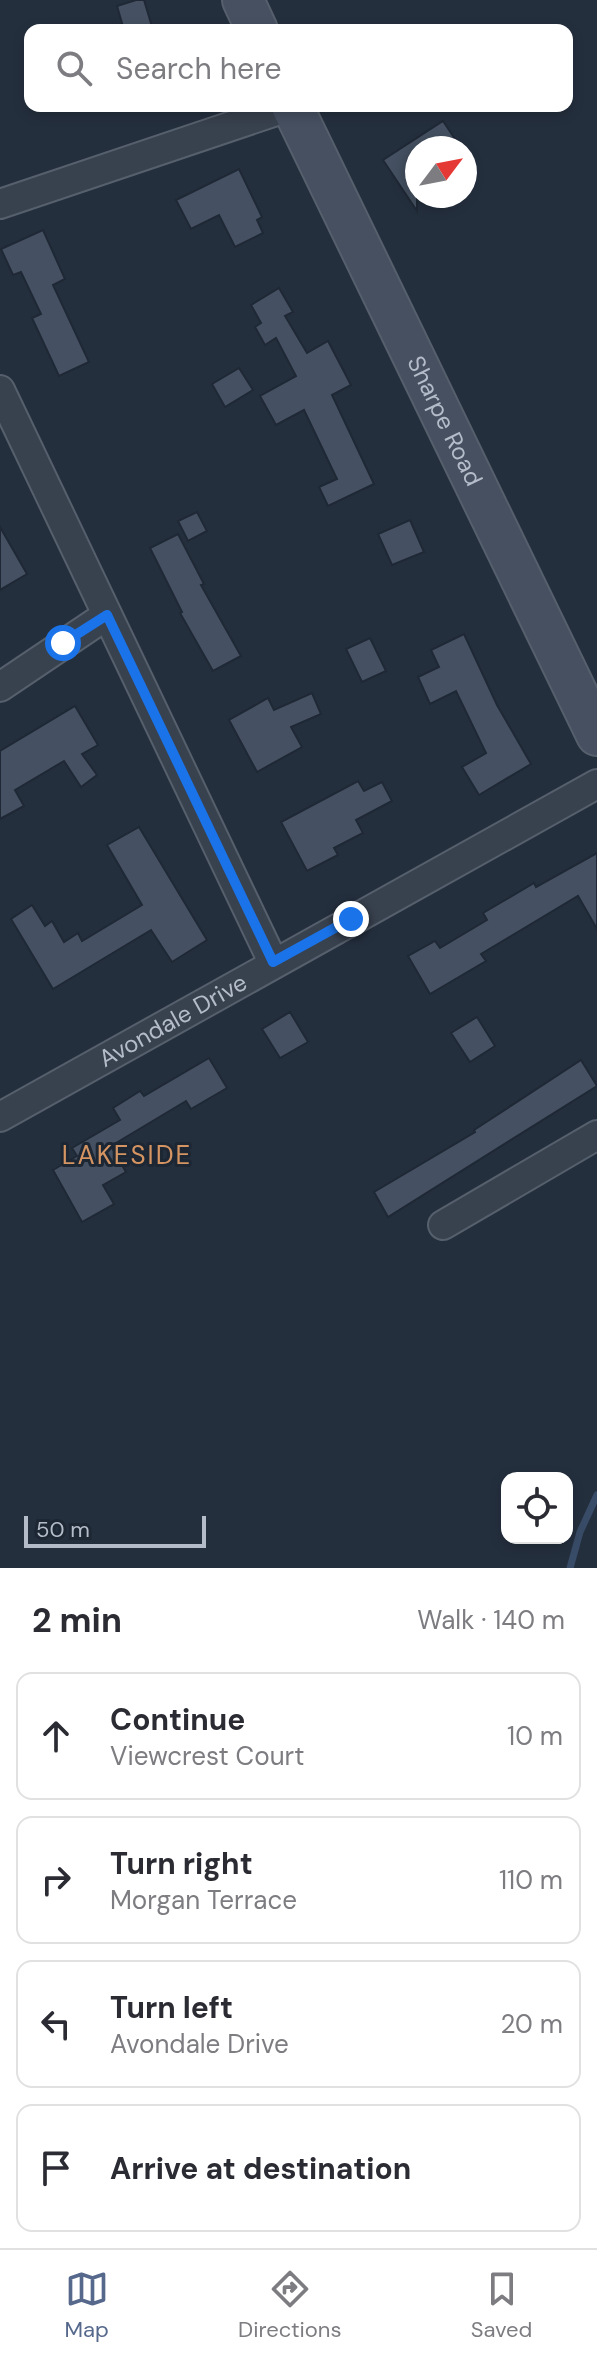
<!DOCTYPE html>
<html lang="en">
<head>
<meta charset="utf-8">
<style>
  body { margin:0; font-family:"DM Sans",sans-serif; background:#f2f2f3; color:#2b2b33 }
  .controls { position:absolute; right:24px; bottom:24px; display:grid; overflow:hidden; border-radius:16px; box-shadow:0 4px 12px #0003 }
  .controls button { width:72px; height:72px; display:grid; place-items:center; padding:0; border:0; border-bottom:2px solid #e1e1e2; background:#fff; color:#2b2b33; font:40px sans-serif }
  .compass { position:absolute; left:405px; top:136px; width:72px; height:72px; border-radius:50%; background:#fff; box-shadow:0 4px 12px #0003; rotate:58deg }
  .scale { position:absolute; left:24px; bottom:20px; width:182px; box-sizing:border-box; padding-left:8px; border:4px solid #b4bcc9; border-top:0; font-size:22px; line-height:28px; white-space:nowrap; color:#b4bcc9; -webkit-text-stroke:6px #1d2633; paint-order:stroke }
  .stop { position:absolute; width:24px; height:24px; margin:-18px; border:6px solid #1a73e8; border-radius:50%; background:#fff }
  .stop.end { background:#1a73e8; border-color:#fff; box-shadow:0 2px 8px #0008 }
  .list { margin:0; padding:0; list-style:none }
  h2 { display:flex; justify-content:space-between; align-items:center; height:104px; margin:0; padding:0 32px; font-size:34px }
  h2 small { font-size:26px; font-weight:400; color:#7c7c81 }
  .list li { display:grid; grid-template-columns:52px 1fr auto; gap:24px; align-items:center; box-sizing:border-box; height:128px; margin:0 16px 16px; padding:0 16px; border:2px solid #e1e1e2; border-radius:16px }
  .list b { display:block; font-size:30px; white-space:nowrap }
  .list p { margin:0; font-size:26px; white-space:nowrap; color:#7c7c81 }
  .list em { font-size:26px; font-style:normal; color:#7c7c81 }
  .icon { flex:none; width:44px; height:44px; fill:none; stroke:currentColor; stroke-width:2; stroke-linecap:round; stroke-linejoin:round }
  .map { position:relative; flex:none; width:597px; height:1568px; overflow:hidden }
  .search { position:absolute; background:#fff; box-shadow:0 4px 12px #0003; left:24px; right:24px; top:24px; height:88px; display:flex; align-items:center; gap:20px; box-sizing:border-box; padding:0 28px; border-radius:16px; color:#7c7c81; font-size:30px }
  .sheet { height:680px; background:#fff }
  nav { display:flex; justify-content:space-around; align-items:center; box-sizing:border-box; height:112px; border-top:2px solid #e1e1e2; background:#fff; font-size:22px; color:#7c7c81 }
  nav a { display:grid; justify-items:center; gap:4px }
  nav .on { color:#56698c }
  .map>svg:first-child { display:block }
</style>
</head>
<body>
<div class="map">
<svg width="597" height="1568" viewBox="0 0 597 1568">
  <rect width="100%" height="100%" fill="#242f3e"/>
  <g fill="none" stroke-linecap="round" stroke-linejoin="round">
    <path stroke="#394c67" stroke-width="7" d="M570 1568 580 1532 597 1495"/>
  </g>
  <g fill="#455162" stroke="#1f2835" stroke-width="2">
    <path d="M136 0H144L153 30H124L117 6Z"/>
    <path d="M443 121 461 148H417V211L383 160Z"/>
    <path d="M239 169 262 217 257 220 263 233 235 247 219 215 191 229 176 200Z"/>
    <path d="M43 230 65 279 53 285 89 362 59 376 32 318 41 314 21 272 13 275 1 249Z"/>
    <path d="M279 288 293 312 285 316 307 353 328 341 351 385 332 395 374 484 328 506 319 487 337 479 304 410 276 425 260 396 296 376 276 338 265 345 255 327 261 323 251 305Z"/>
    <path d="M239 368 253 390 225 407 212 384Z"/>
    <path d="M197 512 207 531 188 541 178 521Z"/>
    <path d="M410 520 424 552 392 565 378 534Z"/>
    <path d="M0 527 27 574 0 590Z"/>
    <path d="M178 534 204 584 201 585 241 656 213 671 180 613 182 612 150 548Z"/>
    <path d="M464 634 497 705 531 764 479 795 462 767 486 753 456 691 430 704 418 677 439 667 431 650Z"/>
    <path d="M370 638 386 671 362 682 346 649Z"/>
    <path d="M312 693 321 714 291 727 302 747 257 772 229 720 268 698 274 710Z"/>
    <path d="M75 706 98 745 82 754 97 775 81 787 64 761 15 790 24 806 0 819V751Z"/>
    <path d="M358 781 364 791 382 782 392 801 356 820 363 833 334 848 338 855 307 871 281 822Z"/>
    <path d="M139 827 207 940 172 962 151 930 53 989 11 919 32 905 45 926 52 921 64 942 78 933 82 941 142 905 107 845Z"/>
    <path d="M597 853V929L578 896 481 954 486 961 430 994 408 956 435 941 440 948 487 920 483 913 534 883 536 887Z"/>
    <path d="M290 1012 308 1042 280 1058 262 1029Z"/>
    <path d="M477 1017 495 1046 470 1062 451 1033Z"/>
    <path d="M209 1058 227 1088 191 1109 186 1101 111 1146 126 1172 103 1185 114 1204 82 1222 53 1170 77 1156 72 1148 120 1120 113 1108 140 1091 144 1096Z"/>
    <path d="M581 1060 597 1086 388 1217 374 1192 475 1132 474 1130Z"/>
  </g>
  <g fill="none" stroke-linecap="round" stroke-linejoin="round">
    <g stroke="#565f6c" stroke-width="32">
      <g id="street">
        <path d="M0 204 291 106"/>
        <path d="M0 390 273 962"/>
        <path d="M0 687 107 615"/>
        <path id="s1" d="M0 1117 597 784"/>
        <path d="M443 1225 597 1135"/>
      </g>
    </g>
    <g stroke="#565f6c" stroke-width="44">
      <g id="secondary">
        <path d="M243 0 257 30"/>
        <path id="s2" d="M292 106 597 735"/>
      </g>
    </g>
    <use href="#street" stroke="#38414e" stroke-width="28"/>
    <use href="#secondary" stroke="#465061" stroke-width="40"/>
  </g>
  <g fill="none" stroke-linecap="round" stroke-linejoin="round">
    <path stroke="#1a73e8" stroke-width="10" d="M63 643 107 615 273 962 351 919"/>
  </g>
  <g text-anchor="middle" stroke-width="6" stroke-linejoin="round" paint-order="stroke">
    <g font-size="24" fill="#b4bcc9" stroke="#1d2633">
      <text dy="8" stroke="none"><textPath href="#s2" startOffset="350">Sharpe Road</textPath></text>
      <text dy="8" stroke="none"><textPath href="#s1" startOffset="198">Avondale Drive</textPath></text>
    </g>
    <g font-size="26" letter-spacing="2" fill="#d59563" stroke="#1d2633">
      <text x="127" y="1164">LAKESIDE</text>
    </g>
  </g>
</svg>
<div class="controls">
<button><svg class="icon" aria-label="locate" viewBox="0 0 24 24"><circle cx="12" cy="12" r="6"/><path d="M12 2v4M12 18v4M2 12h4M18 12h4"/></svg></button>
</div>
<svg class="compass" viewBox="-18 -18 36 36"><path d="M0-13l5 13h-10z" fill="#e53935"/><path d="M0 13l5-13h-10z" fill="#7c7c81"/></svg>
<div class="scale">50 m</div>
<div class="stop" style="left:63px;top:643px"></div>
<div class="stop end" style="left:351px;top:919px"></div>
<div class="search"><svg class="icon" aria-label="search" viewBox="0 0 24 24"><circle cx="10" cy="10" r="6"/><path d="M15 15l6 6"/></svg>Search here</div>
</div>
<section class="sheet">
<h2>2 min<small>Walk · 140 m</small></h2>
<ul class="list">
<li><svg class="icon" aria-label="ahead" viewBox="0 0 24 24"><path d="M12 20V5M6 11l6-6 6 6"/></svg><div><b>Continue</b><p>Viewcrest Court</p></div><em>10 m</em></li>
<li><svg class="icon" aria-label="right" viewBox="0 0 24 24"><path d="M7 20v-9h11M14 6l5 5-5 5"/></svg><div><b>Turn right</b><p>Morgan Terrace</p></div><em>110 m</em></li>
<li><svg class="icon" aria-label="left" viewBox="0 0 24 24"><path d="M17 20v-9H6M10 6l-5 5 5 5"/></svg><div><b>Turn left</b><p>Avondale Drive</p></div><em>20 m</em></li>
<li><svg class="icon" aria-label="arrive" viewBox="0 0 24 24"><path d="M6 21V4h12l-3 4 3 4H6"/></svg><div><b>Arrive at destination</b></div></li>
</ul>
</section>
<nav>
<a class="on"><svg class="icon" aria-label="map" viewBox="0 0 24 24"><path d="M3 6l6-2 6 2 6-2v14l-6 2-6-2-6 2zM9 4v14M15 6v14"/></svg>Map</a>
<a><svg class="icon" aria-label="directions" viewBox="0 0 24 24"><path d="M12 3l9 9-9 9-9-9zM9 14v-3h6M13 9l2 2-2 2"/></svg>Directions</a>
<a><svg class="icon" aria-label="saved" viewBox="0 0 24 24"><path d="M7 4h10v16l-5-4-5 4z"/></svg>Saved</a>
</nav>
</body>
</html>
